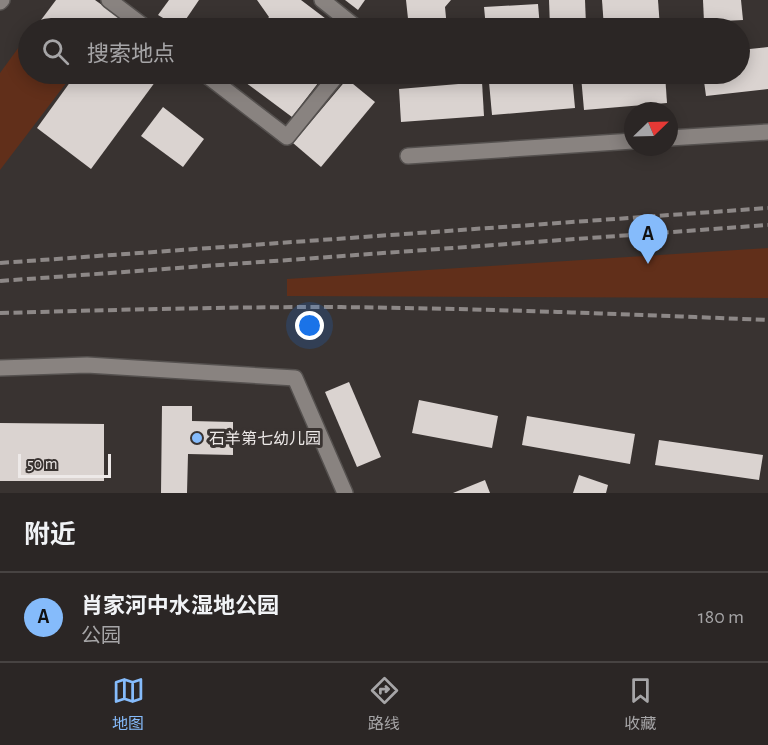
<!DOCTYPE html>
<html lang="zh">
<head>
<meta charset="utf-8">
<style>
  body { margin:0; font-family:"Alegreya Sans","Noto Sans SC",sans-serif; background:#332e2d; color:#f1f3f6 }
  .compass { position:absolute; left:624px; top:102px; width:54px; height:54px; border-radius:50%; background:#2b2625; box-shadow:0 3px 15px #0003; rotate:67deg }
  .scale { position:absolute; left:18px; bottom:15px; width:93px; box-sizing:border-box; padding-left:6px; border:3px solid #ede9e8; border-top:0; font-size:16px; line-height:21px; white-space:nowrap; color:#ede9e8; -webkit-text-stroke:4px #393331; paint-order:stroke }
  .you { position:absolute; left:310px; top:326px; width:21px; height:21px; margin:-15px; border:4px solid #fff; border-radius:50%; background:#1a73e8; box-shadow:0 0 0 9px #1a73e833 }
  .badge { display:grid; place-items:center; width:39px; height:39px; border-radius:50%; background:#85bbfb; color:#111; font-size:20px; font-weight:700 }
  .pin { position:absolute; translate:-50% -50px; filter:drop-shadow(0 2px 3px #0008) }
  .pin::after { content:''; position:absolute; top:32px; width:21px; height:18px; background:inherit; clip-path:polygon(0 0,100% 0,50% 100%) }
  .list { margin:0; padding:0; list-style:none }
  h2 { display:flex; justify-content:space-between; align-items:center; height:78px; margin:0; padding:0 24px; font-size:26px }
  h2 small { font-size:20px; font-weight:400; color:#a6a5a7 }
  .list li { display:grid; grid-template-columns:39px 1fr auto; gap:18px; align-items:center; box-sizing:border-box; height:90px; padding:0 24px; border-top:2px solid #474342 }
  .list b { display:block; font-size:22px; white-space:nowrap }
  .list p { margin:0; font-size:20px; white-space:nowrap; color:#a6a5a7 }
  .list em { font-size:20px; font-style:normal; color:#a6a5a7 }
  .icon { flex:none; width:33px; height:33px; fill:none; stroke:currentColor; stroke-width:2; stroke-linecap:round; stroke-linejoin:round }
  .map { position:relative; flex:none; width:768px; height:493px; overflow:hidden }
  .search { position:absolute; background:#2b2625; box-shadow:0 3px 15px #0003; left:18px; right:18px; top:18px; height:66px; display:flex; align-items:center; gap:15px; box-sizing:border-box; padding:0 21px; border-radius:33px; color:#a6a5a7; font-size:22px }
  .sheet { height:168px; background:#2b2625 }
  nav { display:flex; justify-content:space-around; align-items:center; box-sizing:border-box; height:84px; border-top:2px solid #474342; background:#2b2625; font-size:16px; color:#a6a5a7 }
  nav a { display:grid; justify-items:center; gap:3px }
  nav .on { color:#85bbfb }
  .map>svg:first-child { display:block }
</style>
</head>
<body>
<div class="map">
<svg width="768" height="493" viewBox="0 0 768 493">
  <rect width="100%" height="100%" fill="#393331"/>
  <g fill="#612f1a">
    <path d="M27 36 28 74H73L0 170V73Z"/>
    <path d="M768 248V298L287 296V279Z"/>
  </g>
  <g fill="#dad3d0">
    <path d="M56 0H95L134 28H35Z"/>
    <path d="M169 0H199L180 28 158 15Z"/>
    <path d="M257 0H301L338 28H261L269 17Z"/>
    <path d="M345 0H365L358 10Z"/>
    <path d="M406 0H451L445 7 447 28H409Z"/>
    <path d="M549 0H585L586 25 550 27Z"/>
    <path d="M602 0H658L660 28H604Z"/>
    <path d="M703 0H741L743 20 704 22Z"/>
    <path d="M538 4 540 28H486L484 7Z"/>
    <path d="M768 47V89L706 96 703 74H740V50Z"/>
    <path d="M76 74H161L91 169 37 128Z"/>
    <path d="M234 74H325L292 117Z"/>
    <path d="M615 74H665L667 103 584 110 581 76Z"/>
    <path d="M572 75 575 108 492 115 489 82Z"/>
    <path d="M347 79 375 102 321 167 293 143Z"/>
    <path d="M482 82 484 116 401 122 399 89Z"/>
    <path d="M163 107 204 139 183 167 141 136Z"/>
    <path d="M349 382 381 457 357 467 325 392Z"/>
    <path d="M419 400 498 416 492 448 412 433Z"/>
    <path d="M162 406H192V421L233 422V455L188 454 187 493H161Z"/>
    <path d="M527 416 635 434 630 464 522 445Z"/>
    <path d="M0 423 104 424V481H0Z"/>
    <path d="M659 440 763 455 759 480 655 465Z"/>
    <path d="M579 475 608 485 606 493H573Z"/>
    <path d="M485 480 490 493H453Z"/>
  </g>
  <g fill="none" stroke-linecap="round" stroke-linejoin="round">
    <g stroke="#55514f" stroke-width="18">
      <g id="minor">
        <path d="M109 0 146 28"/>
        <path d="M322 0 357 28"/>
        <path d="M0 2 2 0"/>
        <path d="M205 74 287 137 338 74"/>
        <path d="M669 138 768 132"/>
        <path d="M408 156 633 141"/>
        <path d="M0 368 87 365 295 378 345 493"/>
      </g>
    </g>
    <use href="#minor" stroke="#898380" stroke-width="15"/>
    <g stroke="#8d8887" stroke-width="4" stroke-dasharray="9 4.5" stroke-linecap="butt">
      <path d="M0 263 768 208"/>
      <path d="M0 281 768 225"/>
      <path d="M0 313C109 310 218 307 327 307 474 308 621 314 768 320"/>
    </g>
  </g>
  <circle fill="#85bbfb" stroke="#393331" stroke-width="2" cx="197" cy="438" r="6"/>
  <g text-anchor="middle" stroke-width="6" stroke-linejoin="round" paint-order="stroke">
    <g font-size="16" fill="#ede9e8" stroke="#393331" text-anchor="start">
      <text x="209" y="444">石羊第七幼儿园</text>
    </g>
  </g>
</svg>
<svg class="compass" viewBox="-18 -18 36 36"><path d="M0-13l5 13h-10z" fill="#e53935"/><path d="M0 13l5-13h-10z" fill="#a6a5a7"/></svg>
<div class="scale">50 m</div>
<div class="you"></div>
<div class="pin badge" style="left:648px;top:264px">A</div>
<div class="search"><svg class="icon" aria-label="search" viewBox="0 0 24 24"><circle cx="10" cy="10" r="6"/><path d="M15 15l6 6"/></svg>搜索地点</div>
</div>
<section class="sheet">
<h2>附近<small></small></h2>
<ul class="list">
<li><span class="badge">A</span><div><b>肖家河中水湿地公园</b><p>公园</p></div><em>180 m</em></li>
</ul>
</section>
<nav>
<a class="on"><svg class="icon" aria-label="map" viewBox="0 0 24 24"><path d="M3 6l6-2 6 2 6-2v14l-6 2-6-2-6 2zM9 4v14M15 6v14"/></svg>地图</a>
<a><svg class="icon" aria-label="directions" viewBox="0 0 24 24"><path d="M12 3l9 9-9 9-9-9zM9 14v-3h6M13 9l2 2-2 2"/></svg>路线</a>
<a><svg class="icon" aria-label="saved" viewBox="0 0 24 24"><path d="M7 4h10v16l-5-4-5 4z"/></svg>收藏</a>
</nav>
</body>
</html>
